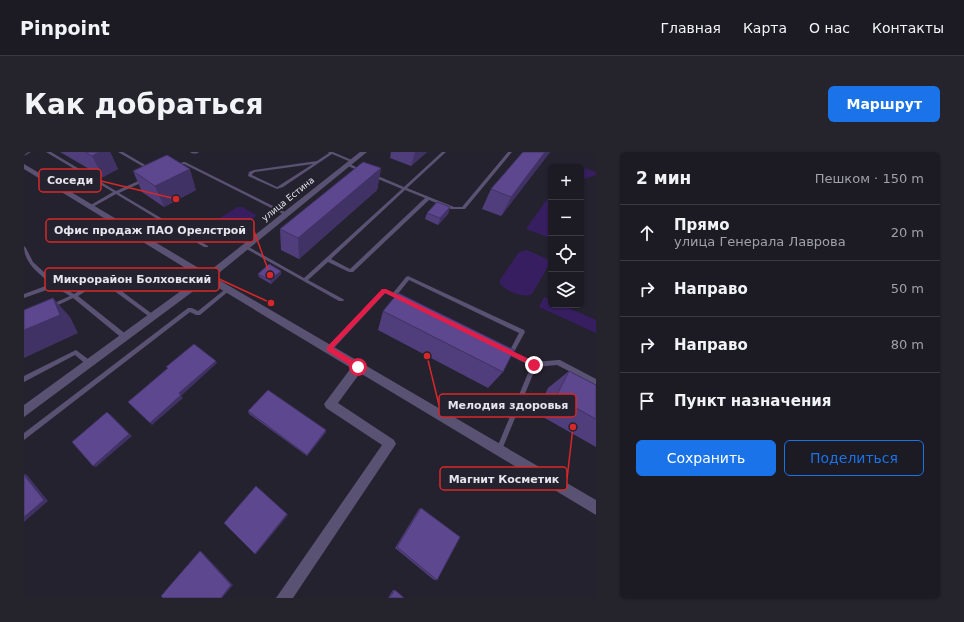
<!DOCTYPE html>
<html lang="ru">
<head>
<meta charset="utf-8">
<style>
  body { margin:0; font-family:"DejaVu Sans",sans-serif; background:#25232b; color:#f1f3f6 }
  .controls { position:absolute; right:12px; top:12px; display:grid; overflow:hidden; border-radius:6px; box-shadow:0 1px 3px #0004 }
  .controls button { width:36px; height:36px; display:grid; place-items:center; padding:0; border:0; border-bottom:1px solid #3a3841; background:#1c1a23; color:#f1f3f6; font:20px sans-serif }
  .stop { position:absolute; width:12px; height:12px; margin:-9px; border:3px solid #e11d48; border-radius:50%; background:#fff }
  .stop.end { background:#e11d48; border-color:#fff; box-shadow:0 1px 4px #0008 }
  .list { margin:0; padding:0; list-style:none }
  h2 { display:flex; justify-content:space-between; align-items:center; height:52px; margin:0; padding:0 16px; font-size:17px }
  h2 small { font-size:13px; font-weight:400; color:#a0a1a6 }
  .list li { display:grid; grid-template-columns:26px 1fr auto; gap:12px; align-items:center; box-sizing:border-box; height:56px; padding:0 16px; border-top:1px solid #3a3841 }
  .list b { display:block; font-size:15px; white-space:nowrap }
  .list p { margin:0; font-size:13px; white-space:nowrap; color:#a0a1a6 }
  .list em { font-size:13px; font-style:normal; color:#a0a1a6 }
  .actions { display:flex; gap:8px; padding:12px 16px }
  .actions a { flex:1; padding:9px 0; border:1px solid #1a73e8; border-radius:6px; text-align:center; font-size:14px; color:#1a73e8 }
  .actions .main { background:#1a73e8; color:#fff }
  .icon { flex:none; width:22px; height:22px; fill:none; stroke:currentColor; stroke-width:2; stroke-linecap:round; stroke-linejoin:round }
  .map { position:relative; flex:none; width:572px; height:446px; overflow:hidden; border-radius:6px }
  header { display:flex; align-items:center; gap:24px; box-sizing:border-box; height:56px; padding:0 20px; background:#1c1a23; border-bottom:1px solid #3a3841 }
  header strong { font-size:19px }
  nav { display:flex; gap:22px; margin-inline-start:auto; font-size:14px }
  .intro { display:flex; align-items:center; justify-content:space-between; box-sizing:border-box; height:96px; padding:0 24px }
  h1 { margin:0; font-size:28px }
  .button { padding:10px 18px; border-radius:6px; background:#1a73e8; color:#fff; font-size:14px; font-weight:700 }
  main { display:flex; gap:24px; padding:0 24px }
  aside { flex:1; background:#1c1a23; border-radius:6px; box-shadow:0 1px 3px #0004 }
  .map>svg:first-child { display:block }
</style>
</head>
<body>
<header>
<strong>Pinpoint</strong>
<nav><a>Главная</a><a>Карта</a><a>О нас</a><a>Контакты</a></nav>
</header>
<div class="intro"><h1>Как добраться</h1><a class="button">Маршрут</a></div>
<main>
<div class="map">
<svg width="572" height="446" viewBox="0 0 572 446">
  <rect width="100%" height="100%" fill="#25222f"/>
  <g fill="#361e61">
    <path d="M551 13 572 20V23L557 28V15H549Z"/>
    <path d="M526 43 527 84 523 85 502 77Z"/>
    <path d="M214 55H218L232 63 231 65 202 84H198L185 77 184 74 187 71Z"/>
    <path d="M503 98 525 108 526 111 508 142C499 147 483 139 476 132V128L495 100Z"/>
    <path d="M520 145 527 148V153H538L572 168V181L515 155Z"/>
  </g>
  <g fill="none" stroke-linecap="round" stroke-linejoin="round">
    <g fill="#595272" fill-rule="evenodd">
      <path d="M22 0H27L92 39 119 27H121V29L95 41 184 94V95H180L92 42 67 56H65V54L89 40Z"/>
      <path d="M94 0H99L128 17 125 18Z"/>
      <path d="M166 0H175C173 2 168 2 166 0Z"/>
      <path d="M304 0H309L330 9 327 10 308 2 259 35 253 37 224 24 225 20 230 18 293 9 305 1ZM289 12 253 35 228 23V22L231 20Z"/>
      <path d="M418 0H422L383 36 430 55H438L484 0H488L441 57H427L405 48 329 120H325L304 110 284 128 319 147 320 148 319 149H315L219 95V94H223L280 126 378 37 347 24V22H349L380 35ZM381 38 401 46 326 117 307 107Z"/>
      <path d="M159 10H161L263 61 259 62 160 12 151 16 149 15Z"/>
      <path d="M322 11H324L340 19 337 20 322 13Z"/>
      <path d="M0 94 2 96 9 110 33 132 50 142 67 131 84 129 131 164 132 165 131 166H127L81 132 70 134 54 144 103 183 104 185 103 187H99L49 146 30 155H26L25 154 26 153 46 144 31 135 0 146V142L27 132C15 121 0 112 0 94Z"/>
      <path d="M384 124 500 178 501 180 490 200 511 210 534 208H536L572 227V233L533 213 512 215 477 300 475 301 473 300 472 298 507 214 479 200 478 198 479 196H481L486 198 495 181 385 128 373 143 380 146 381 147 380 148H376L361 141 307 199H303L302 197 303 195 358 138 360 137 369 141 382 125Z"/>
      <path d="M204 135 207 137 206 138 176 163H172L166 160 0 288V281L164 156H168L174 159Z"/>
      <path d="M52 198 68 210 69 212 68 214H64L51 203 0 230V224Z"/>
    </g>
    <g fill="#595272" fill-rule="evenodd">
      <path d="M0 0H7L0 4Z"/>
      <path d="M336 0H343L190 125 572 348V363L336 221 314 251 370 288 372 292 269 446H252L358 293 302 256 300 252 327 216 183 129 0 265V253L176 125 0 17V12L183 121Z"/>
    </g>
  </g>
  <g fill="#503e7c">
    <path d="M36 0H86L94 17 79 25Z"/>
    <path d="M367 0H403L387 14 366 6Z"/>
    <path d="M499 0H526L477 64 458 57 467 37Z"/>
    <path d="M357 16 353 38 275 107 257 98 256 77Z"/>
    <path d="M109 19 172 38 140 55 118 40Z"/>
    <path d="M426 55 424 62 414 73 401 67 403 61Z"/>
    <path d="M234 122H257L247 132 235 125Z"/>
    <path d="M359 159 479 220 464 236 354 178Z"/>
    <path d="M545 219 572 233V295L512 261 524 236Z"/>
    <path d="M224 259 302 280 283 304 225 262Z"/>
    <path d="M397 356 413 428H410L371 396 395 357Z"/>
    <path d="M369 438H371L380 446H364Z"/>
  </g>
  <g fill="#413265">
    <path d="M75 0H86L94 17 79 25 68 4Z"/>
    <path d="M391 0H403L387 14Z"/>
    <path d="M521 0H526L477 64 487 45Z"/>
    <path d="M357 16 353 38 275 107 274 86Z"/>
    <path d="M166 17 172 38 140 55 131 34Z"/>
    <path d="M426 55 424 62 414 73 416 66Z"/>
    <path d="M257 119V122L247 132 246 128Z"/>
    <path d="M29 146 46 165 54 181 0 206V178Z"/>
    <path d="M192 209 193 211 157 244 155 241Z"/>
    <path d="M157 243 159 246 128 273 126 271Z"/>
    <path d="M86 262 108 284 72 315 69 314Z"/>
    <path d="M302 278V280L283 304V303Z"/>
    <path d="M0 322 3 323 24 349 0 370Z"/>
    <path d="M263 362 264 363 232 402H231Z"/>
    <path d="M176 399 178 400 209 433 198 446H197Z"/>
  </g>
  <g fill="#5d4890" stroke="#413265">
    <path d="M61 0H75L68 4Z"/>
    <path d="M499 0H521L487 45 467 37Z"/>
    <path d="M143 3 166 17 131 34 109 19Z"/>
    <path d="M339 10 357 16 274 86 256 77Z"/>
    <path d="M413 50 426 55 416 66 403 61Z"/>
    <path d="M245 112 257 119 246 128 234 122Z"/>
    <path d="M374 141 490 198 479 220 359 159Z"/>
    <path d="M29 146 36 163 0 178V158Z"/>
    <path d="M170 192 192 209 155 241 157 243 126 271 104 250 144 216 142 215Z"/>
    <path d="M545 219 572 233V267L532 245Z"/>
    <path d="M244 238 302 278 283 303 224 259Z"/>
    <path d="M83 260 105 282 69 314 48 290Z"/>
    <path d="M0 323 20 348 0 365Z"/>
    <path d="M232 334 263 362 231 402 200 371Z"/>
    <path d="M397 356 436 385 413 428 373 395Z"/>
    <path d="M176 399 207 433 197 446H139L137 444Z"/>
    <path d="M371 438 380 446H365Z"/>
  </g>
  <path fill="#e11d48" d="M358 137H362L513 211V214H508L361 141 309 196 337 213V217H332L303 199V195Z"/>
  <g text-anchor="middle" stroke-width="4" stroke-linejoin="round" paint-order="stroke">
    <g font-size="9" fill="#e6e4ed" stroke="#25222f">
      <text transform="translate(264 47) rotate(-39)" y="3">улица Естина</text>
    </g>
  </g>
  <path fill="none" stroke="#d62828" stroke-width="1.5" d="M152 47L77 29M246 123L230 79M247 151L195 127M403 204L415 253M549 275L543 327"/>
  <g fill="#d62828" stroke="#25222f" stroke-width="1.5">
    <circle cx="152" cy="47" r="4"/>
    <circle cx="246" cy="123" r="4"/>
    <circle cx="247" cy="151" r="4"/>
    <circle cx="403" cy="204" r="4"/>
    <circle cx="549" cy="275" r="4"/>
  </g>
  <g fill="#25222f" stroke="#d62828" stroke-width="1.5">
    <rect x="15" y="17" width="62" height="23" rx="4"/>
    <rect x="22" y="67" width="208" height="23" rx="4"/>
    <rect x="21" y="116" width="174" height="23" rx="4"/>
    <rect x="415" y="242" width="137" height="23" rx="4"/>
    <rect x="416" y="315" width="127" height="23" rx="4"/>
  </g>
  <g font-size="11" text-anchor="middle" font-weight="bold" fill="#e6e4ed">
    <text x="46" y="32">Соседи</text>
    <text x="126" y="82">Офис продаж ПАО Орелстрой</text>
    <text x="108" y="131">Микрорайон Болховский</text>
    <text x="484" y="257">Мелодия здоровья</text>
    <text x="480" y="331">Магнит Косметик</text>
  </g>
</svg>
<div class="controls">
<button>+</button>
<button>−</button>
<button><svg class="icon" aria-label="locate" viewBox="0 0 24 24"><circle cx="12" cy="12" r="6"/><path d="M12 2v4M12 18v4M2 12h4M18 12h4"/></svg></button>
<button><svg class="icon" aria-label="layers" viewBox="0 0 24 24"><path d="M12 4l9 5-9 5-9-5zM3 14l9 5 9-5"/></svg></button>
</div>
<div class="stop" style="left:334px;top:215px"></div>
<div class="stop end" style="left:510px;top:213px"></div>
</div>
<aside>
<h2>2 мин<small>Пешком · 150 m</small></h2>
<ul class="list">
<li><svg class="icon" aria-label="ahead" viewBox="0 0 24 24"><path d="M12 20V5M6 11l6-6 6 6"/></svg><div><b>Прямо</b><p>улица Генерала Лаврова</p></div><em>20 m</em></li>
<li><svg class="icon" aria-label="right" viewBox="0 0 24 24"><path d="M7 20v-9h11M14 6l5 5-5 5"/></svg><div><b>Направо</b></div><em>50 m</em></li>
<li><svg class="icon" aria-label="right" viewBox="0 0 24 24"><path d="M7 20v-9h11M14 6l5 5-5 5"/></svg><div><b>Направо</b></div><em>80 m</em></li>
<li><svg class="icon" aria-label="arrive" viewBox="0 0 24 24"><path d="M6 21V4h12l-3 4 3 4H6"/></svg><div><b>Пункт назначения</b></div></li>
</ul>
<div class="actions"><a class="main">Сохранить</a><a>Поделиться</a></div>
</aside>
</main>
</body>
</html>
